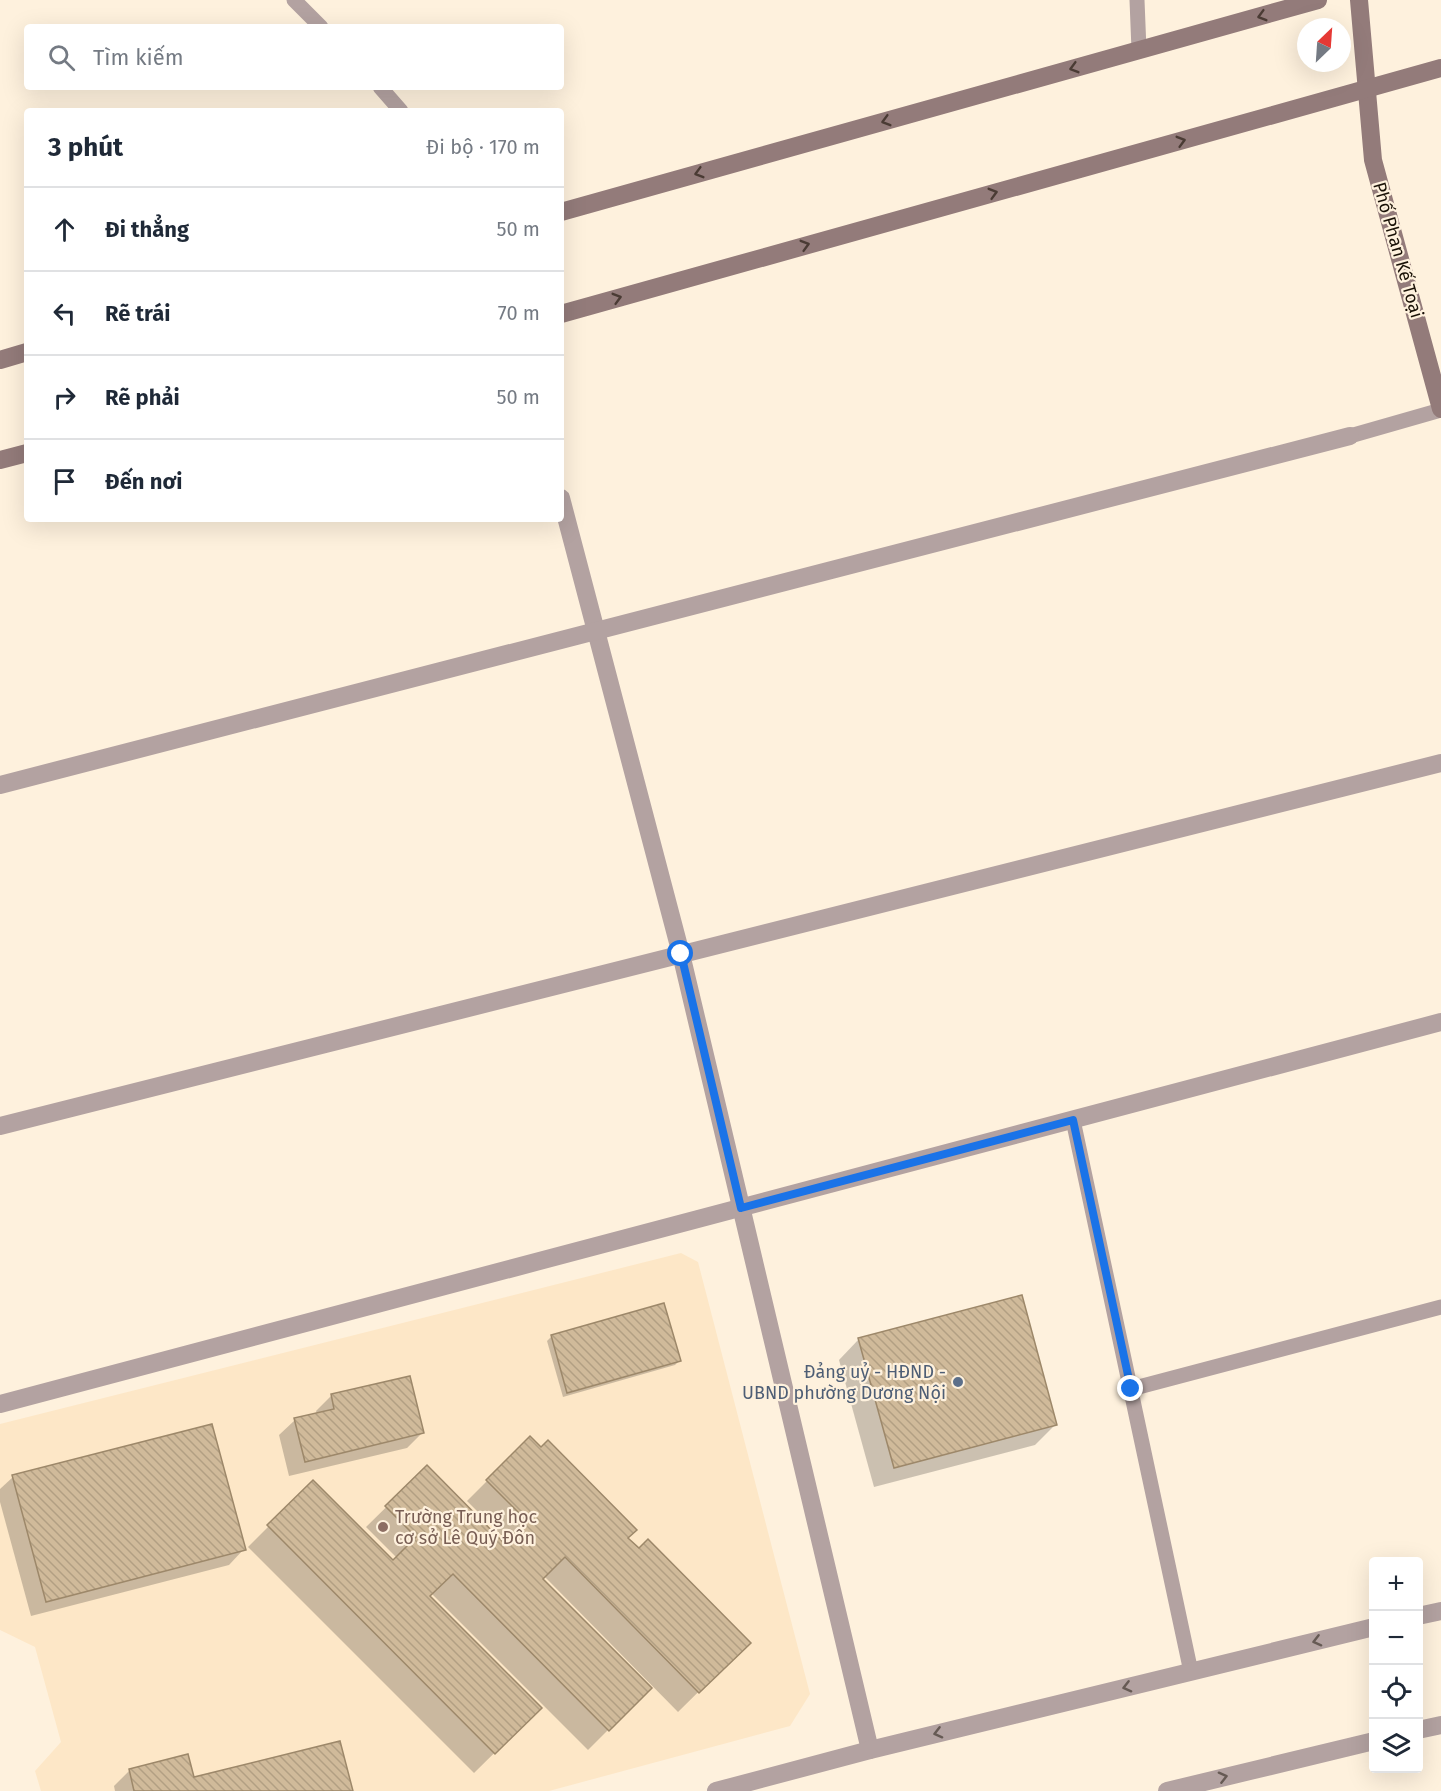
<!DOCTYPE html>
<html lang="vi">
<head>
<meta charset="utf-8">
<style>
  body { margin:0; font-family:"Fira Sans",sans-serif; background:#f2f2f3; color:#1f2937 }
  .controls { position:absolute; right:18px; bottom:18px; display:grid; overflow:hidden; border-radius:6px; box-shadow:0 6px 24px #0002 }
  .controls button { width:54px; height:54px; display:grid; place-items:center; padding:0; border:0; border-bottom:2px solid #e0e1e3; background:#fff; color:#1f2937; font:30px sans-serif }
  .compass { position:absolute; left:1297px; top:18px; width:54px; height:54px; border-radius:50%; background:#fff; box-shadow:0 6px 24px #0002; rotate:25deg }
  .stop { position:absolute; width:18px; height:18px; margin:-14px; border:4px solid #1a73e8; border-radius:50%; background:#fff }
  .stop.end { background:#1a73e8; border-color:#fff; box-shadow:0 2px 6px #0008 }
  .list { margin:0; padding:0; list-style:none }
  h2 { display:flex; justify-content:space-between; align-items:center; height:78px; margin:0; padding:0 24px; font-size:26px }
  h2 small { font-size:20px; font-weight:400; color:#747a83 }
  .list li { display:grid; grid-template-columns:39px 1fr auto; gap:18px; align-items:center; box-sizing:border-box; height:84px; padding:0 24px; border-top:2px solid #e0e1e3 }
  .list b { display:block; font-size:22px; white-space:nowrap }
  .list em { font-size:20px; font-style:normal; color:#747a83 }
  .icon { flex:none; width:33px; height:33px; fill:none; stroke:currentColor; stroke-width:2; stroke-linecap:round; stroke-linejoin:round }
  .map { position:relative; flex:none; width:1441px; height:1791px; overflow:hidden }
  .search { position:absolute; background:#fff; box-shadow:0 6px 24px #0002; left:24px; top:24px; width:540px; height:66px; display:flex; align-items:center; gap:15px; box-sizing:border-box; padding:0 21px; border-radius:6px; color:#747a83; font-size:22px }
  .panel { position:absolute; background:#fff; box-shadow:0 6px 24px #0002; left:24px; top:108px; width:540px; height:414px; border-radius:6px }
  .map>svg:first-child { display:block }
</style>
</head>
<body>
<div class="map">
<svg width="1441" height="1791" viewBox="0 0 1441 1791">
  <defs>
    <pattern id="building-back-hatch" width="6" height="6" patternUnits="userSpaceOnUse" patternTransform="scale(1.5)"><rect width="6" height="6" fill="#d0ba9a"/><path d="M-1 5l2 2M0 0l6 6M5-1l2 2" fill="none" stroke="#b29f83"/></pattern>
  </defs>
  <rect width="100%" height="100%" fill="#fef1dd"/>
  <path fill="#fde7c7" d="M681 1253 698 1262 810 1694 790 1726 549 1791H41L35 1771 61 1742 35 1647 0 1630V1424Z"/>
  <g fill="#0003">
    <path d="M552 1336 679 1361 675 1365 563 1397 547 1341Z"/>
    <path d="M859 1339 1055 1425 1035 1445 874 1487 839 1360Z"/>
    <path d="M332 1395 422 1433 407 1448 289 1476 279 1435 295 1420 317 1414 316 1411Z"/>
    <path d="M530 1438 626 1538 748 1643 678 1712 544 1576 541 1579 650 1688 588 1750 431 1593 428 1596 540 1708 474 1773 248 1547 313 1482 393 1562 397 1558 366 1527 427 1467 504 1545 507 1541 467 1501Z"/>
    <path d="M13 1477 244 1549 229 1565 31 1616 0 1502V1489Z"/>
    <path d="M187 1756 193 1779 351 1791H115L114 1786 129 1771Z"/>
  </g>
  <g fill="url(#building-back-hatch)" stroke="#9d886a" stroke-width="1.5">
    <path d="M1022 1295 1057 1425 894 1468 858 1338Z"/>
    <path d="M664 1303 681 1361 567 1393 551 1335Z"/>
    <path d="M410 1376 424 1433 305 1462 294 1418 334 1409 331 1394Z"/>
    <path d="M212 1424 246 1550 46 1602 12 1475Z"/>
    <path d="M530 1436 541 1447 548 1440 637 1530 628 1538 639 1548 648 1539 751 1643 699 1693 565 1557 543 1579 652 1688 609 1731 453 1574 430 1596 542 1708 495 1754 267 1525 313 1480 393 1560 416 1537 385 1506 427 1465 504 1543 527 1521 486 1480Z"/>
    <path d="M340 1741 353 1791H134L129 1769 188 1754 194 1777Z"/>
  </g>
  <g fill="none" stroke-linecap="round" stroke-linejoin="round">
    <g stroke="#b3a2a1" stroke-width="15">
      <path d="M294 0 321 27"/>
      <path d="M1137 0 1139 50"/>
      <path d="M380 87 401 111"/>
      <path d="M1350 436 1441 410"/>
      <path d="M1073 1120 1191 1672"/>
      <path d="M1131 1389 1441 1307"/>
    </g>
    <g stroke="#b3a2a1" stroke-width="18">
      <path d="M561 498 681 954 870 1750"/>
      <path d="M0 785 1350 436"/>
      <path d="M0 1126 1441 763"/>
      <path d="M0 1404 1441 1022"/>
      <path d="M1418 1616 1441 1611"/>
      <path d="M1418 1730 1441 1725"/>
      <path d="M716 1791 870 1750 1374 1627"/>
      <path d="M1167 1791 1374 1741"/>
    </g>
    <g stroke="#937b7a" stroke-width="18">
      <path d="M1359 0 1373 160 1441 409"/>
      <path d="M561 212 1318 0"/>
      <path d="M561 314 1441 68"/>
      <path d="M0 360 27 352"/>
      <path d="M0 460 27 453"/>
    </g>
  </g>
  <defs><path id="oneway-chevron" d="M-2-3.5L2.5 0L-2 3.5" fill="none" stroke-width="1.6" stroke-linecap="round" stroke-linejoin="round" transform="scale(1.5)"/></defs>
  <g stroke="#4a3b34">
    <use href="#oneway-chevron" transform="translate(1262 16) rotate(164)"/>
    <use href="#oneway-chevron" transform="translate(1074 68) rotate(164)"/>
    <use href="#oneway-chevron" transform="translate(886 121) rotate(164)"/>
    <use href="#oneway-chevron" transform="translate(1181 141) rotate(-16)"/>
    <use href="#oneway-chevron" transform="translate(699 173) rotate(164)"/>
    <use href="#oneway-chevron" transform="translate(993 193) rotate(-16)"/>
    <use href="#oneway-chevron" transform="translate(805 245) rotate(-16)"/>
    <use href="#oneway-chevron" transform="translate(617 298) rotate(-16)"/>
  </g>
  <g stroke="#665a54">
    <use href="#oneway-chevron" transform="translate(1317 1641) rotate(166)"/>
    <use href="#oneway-chevron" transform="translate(1127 1687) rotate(166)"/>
    <use href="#oneway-chevron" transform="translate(938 1733) rotate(166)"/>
    <use href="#oneway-chevron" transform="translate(1223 1777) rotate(-14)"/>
  </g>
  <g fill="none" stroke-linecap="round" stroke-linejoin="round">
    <path stroke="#1a73e8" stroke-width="8" d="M681 954 741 1208 1073 1120 1131 1389"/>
  </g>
  <circle fill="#5c6f8a" stroke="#fef1dd" stroke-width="2" cx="958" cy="1382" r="6"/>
  <circle fill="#8d6e63" stroke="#fef1dd" stroke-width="2" cx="383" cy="1527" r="6"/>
  <g text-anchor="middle" stroke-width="4.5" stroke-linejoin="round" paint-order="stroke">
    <g font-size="18" fill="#191106" stroke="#fef1dd">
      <text transform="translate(1398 250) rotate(74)" y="6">Phố Phan Kế Toại</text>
    </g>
    <g font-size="18" fill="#4e5e75" stroke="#fef1dd" text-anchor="end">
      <text x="946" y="1378">Đảng uỷ - HĐND -<tspan x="946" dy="21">UBND phường Dương Nội</tspan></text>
    </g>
    <g font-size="18" fill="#785e54" stroke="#fef1dd" text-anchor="start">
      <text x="395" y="1523">Trường Trung học<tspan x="395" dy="21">cơ sở Lê Quý Đôn</tspan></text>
    </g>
  </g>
</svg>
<div class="controls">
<button>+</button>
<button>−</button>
<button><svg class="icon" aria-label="locate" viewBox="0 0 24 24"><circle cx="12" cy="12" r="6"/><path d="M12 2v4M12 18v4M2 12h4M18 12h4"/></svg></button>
<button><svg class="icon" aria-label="layers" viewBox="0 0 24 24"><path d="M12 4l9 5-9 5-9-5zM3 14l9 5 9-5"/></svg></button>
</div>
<svg class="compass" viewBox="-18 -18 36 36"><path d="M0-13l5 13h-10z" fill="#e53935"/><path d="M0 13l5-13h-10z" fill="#747a83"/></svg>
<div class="stop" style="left:681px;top:954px"></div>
<div class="stop end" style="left:1131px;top:1389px"></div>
<div class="search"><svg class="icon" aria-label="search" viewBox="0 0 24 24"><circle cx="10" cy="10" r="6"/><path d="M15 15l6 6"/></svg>Tìm kiếm</div>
<section class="panel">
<h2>3 phút<small>Đi bộ · 170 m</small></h2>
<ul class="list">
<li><svg class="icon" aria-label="ahead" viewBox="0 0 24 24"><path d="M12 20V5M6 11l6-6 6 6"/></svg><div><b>Đi thẳng</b></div><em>50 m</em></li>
<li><svg class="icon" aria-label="left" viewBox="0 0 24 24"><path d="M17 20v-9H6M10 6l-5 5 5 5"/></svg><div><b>Rẽ trái</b></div><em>70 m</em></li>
<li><svg class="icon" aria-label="right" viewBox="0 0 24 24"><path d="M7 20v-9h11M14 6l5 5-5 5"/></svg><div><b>Rẽ phải</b></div><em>50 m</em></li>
<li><svg class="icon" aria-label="arrive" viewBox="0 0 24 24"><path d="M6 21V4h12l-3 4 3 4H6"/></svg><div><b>Đến nơi</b></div></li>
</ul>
</section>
</div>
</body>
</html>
